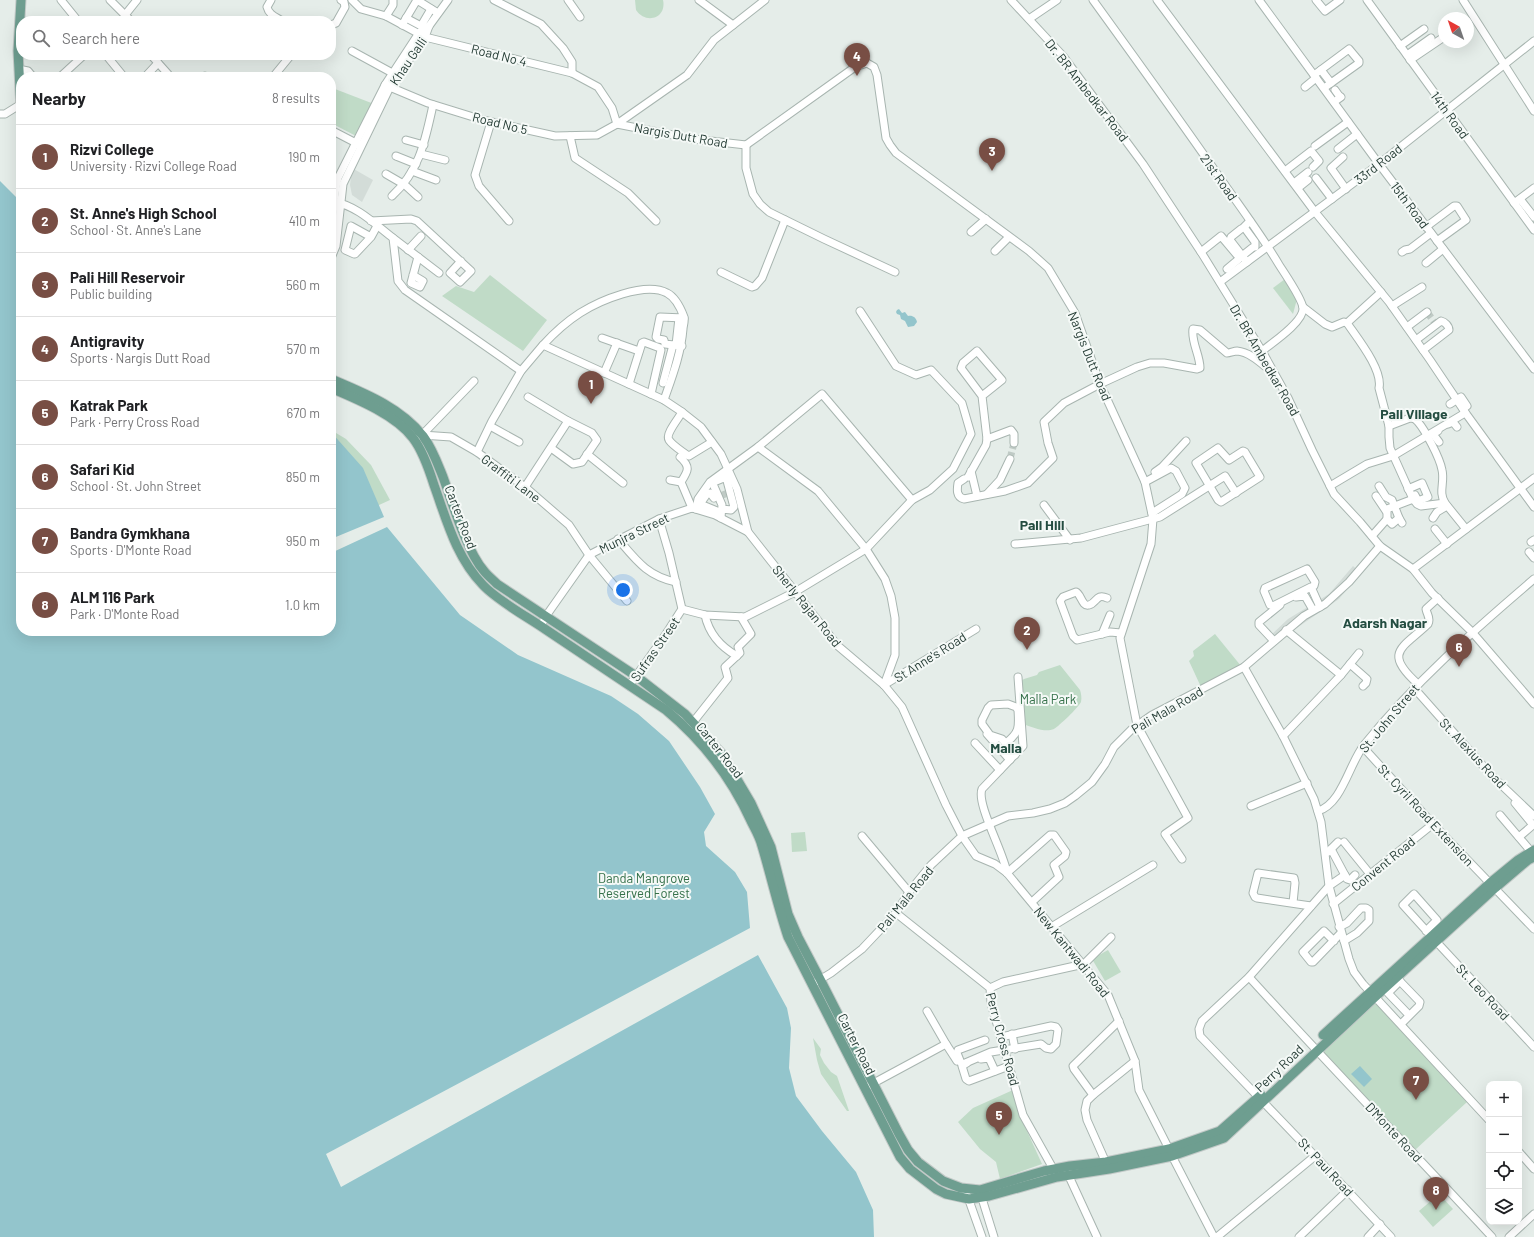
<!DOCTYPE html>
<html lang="en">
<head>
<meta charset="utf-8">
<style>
  body { margin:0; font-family:Barlow,sans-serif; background:#f2f2f2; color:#202124 }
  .controls { position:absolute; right:12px; bottom:12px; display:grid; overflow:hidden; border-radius:8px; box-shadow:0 4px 16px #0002 }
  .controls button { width:36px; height:36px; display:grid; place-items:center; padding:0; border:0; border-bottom:1px solid #e0e0e0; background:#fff; color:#202124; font:20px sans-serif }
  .compass { position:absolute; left:1438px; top:12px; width:36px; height:36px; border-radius:50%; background:#fff; box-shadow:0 4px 16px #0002; rotate:320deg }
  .you { position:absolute; left:623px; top:590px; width:14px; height:14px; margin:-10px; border:3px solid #fff; border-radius:50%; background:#1a73e8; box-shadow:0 0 0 6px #1a73e833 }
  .badge { display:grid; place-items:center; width:26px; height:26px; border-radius:50%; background:#784e44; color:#fff; font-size:13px; font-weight:700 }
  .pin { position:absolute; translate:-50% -33px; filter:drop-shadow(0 1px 2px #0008) }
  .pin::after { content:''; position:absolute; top:21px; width:14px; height:12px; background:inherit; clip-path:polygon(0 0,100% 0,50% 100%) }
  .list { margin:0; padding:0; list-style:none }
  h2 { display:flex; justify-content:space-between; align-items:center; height:52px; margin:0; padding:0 16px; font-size:17px }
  h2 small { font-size:13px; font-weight:400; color:#757577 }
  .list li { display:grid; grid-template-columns:26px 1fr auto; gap:12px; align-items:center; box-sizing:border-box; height:64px; padding:0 16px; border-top:1px solid #e0e0e0 }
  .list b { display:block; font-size:15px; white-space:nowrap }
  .list p { margin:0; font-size:13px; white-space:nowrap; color:#757577 }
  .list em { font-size:13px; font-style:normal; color:#757577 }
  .icon { flex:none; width:22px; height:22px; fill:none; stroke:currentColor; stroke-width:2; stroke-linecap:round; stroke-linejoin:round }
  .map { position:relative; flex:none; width:1534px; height:1237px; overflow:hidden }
  .search { position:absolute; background:#fff; box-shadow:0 4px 16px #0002; left:16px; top:16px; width:320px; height:44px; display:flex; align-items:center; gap:10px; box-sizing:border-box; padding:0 14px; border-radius:16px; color:#757577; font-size:15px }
  .panel { position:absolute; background:#fff; box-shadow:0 4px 16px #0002; left:16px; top:72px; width:320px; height:564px; border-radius:16px }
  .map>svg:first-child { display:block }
</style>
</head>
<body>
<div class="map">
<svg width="1534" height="1237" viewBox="0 0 1534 1237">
  <rect width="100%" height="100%" fill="#e5ede9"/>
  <g fill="#d3dcd8">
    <path d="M352 168 373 180 362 202 352 195 350 185Z"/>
    <path d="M1353 566 1361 573 1339 599 1285 636 1274 646 1268 638 1288 619 1329 594Z"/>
  </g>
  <g fill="#c0dbc7">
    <path d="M635 0H663C667 18 646 25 636 10Z"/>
    <path d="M335 89 374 104 356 136 331 123V95Z"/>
    <path d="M490 275 547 320 523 351 442 296 456 286 474 292Z"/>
    <path d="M1285 279 1297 299 1293 314 1273 288Z"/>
    <path d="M331 430 346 439 371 465 390 500 331 527Z"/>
    <path d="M1215 634 1241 666 1201 687 1189 661 1194 656 1193 651Z"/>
    <path d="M1060 665 1080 690C1081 693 1082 698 1081 702 1078 708 1059 726 1054 729 1045 733 1032 727 1023 724L1020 682 1024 679 1037 675 1039 672Z"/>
    <path d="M805 832 807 851 792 852 791 833Z"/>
    <path d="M1108 950 1121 972 1105 981 1092 959Z"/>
    <path d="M1375 999 1467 1102 1415 1150 1320 1049Z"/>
    <path d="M813 1038 821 1049 820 1055 824 1063 831 1072 837 1076 849 1111H847L821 1074 817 1060Z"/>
    <path d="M1013 1090 1022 1120 1042 1164 1000 1179 996 1162 980 1149 958 1122 973 1108Z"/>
    <path d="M1439 1194 1453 1209 1433 1227 1419 1211Z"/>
  </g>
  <g fill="#93c5cc">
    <path d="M0 181 21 202V631H331V553L387 527 460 615 518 655 611 696 638 714 669 741 700 787 715 814 704 832 706 846 735 872 747 892 750 928 326 1154 341 1187 758 955 787 1008 791 1028 789 1068 796 1096 822 1131 856 1172 873 1210 874 1237H0Z"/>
    <path d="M899 309 902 313 905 312 908 316C912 315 916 317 917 322L914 326 908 327 905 321 901 319 900 315 897 314 896 312 897 310Z"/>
    <path d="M331 432 363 468 384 517 331 539Z"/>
    <path d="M1360 1066 1372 1079 1364 1087 1351 1074Z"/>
  </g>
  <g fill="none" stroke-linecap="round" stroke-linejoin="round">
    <g stroke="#bfcac5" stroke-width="7" stroke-dasharray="7 3.5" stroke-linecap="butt">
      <path d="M1427 312 1435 323"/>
      <path d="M1010 459 1014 443"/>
      <path d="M720 496 730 492"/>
    </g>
    <g stroke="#a8b5b0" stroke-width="9">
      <g id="minor">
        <path d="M61 0 78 21"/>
        <path d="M110 0 131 21"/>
        <path d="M271 0 267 7C269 15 276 17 282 21"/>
        <path d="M352 0 361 9 386 16 425 37 572 73 598 87 612 108 617 124"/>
        <path d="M494 0 541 24 563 48 572 62V73"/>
        <path d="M568 0 580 17"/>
        <path d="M699 0 733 25"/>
        <path d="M1011 0 1063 56 1143 164 1201 252 1262 351 1288 398 1312 450 1334 494 1360 522 1380 546 1413 569 1432 593 1472 632 1534 704"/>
        <path d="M1093 0C1135 58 1177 116 1218 175 1238 204 1260 233 1278 263 1284 273 1302 298 1303 308 1304 322 1272 343 1262 351"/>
        <path d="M1157 0 1315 212 1389 302 1430 360 1467 415 1534 507"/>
        <path d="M1259 0 1379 164 1534 369"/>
        <path d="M1316 0 1325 11 1340 0"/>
        <path d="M1367 0 1534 230"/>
        <path d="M1463 0 1534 111"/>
        <path d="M125 15 137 0"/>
        <path d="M386 16 393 5V0"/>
        <path d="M406 18 421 26 431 9"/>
        <path d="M1029 19 1057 0"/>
        <path d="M331 25 336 23 345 7 344 2 341 0"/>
        <path d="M402 25 417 0 438 13"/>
        <path d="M1400 46 1424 29"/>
        <path d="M352 51 396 75"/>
        <path d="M106 55 124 77"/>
        <path d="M151 55 168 74 165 77"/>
        <path d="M1407 55 1431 38"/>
        <path d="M1410 60 1444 37"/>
        <path d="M23 70 28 71 33 77"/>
        <path d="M1321 70 1331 83"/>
        <path d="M1314 75 1349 49 1359 61V63L1324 88"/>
        <path d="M205 76 207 77"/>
        <path d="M60 77 84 55"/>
        <path d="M145 77 158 63"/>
        <path d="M273 77 291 55"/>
        <path d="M385 85 428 103 483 120 555 136 597 135 617 124 687 75 714 40 765 0"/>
        <path d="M1305 87 1316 78"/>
        <path d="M1335 90 1340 97"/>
        <path d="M1334 102 1341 97"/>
        <path d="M0 114H5L21 104"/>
        <path d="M491 122 475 175 479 186 509 221"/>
        <path d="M617 124 693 139 746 145 855 67 867 63 874 67 877 75 886 138 890 145 896 153 1029 251 1048 268 1075 313 1100 384 1145 482 1153 519 1151 544 1120 638 1137 725 1188 818 1165 834 1182 859"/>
        <path d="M331 130 358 144"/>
        <path d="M570 136 575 158 628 193 656 221"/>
        <path d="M406 140 424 145"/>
        <path d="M746 145V168L753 194 760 204 769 212 824 239 895 272"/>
        <path d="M1315 146 1348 122"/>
        <path d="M1338 149 1357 134"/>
        <path d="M421 154 445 160"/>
        <path d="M396 156 416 164"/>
        <path d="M1343 157 1331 168 1346 189"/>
        <path d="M412 171 436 180"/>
        <path d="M1285 171 1311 151 1319 161 1313 167"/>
        <path d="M386 174 405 185 418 197"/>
        <path d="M1316 178 1332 199"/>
        <path d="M1294 183 1308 172"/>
        <path d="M1298 188 1308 180"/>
        <path d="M392 196C420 170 425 141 433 105"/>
        <path d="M1520 199 1534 217"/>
        <path d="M334 202C356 205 376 225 393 238L398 281 405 290 521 371"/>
        <path d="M1514 203 1534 188"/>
        <path d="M371 221 411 219 417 221 470 270 471 271 460 282 450 273 461 261"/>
        <path d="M1250 221 1244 227 1255 242V247"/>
        <path d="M1426 227 1454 206H1457L1466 220 1437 241"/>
        <path d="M1241 229 1231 237 1230 240 1247 262"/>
        <path d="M971 232 986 219"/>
        <path d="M371 237 351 226 345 250 354 254H355L371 237 377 226"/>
        <path d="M393 238 439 273"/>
        <path d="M331 243C334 221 332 199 338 178L385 85 419 33 424 28 429 26"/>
        <path d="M408 250 421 236"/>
        <path d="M995 251 1009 237"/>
        <path d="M1201 252 1221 236 1237 255"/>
        <path d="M1402 252 1405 250 1410 249 1431 233"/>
        <path d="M1242 256 1252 248"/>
        <path d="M331 258 336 246 343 184 390 87 425 37 429 26 448 0"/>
        <path d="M1426 263 1443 249"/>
        <path d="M1227 269 1239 259"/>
        <path d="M721 272 752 287 755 286 762 278 785 220"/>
        <path d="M413 275 423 281 420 287 411 283 418 257"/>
        <path d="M1220 282 1379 164 1534 41"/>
        <path d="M1392 306 1422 287"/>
        <path d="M1303 307 1325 324 1332 327 1344 322 1347 323"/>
        <path d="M1347 323C1358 339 1383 370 1379 388L1389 426V437L1390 448 1413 499 1417 504 1421 506 1445 503 1466 529"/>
        <path d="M1347 323 1381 292"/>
        <path d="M1407 327 1427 312"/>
        <path d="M602 338 639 351"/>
        <path d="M1416 340 1441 321C1445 322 1449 326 1449 330L1423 350"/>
        <path d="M543 345C554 333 566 322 580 313 599 301 645 281 667 293 675 297 681 309 684 317 685 321 683 326 683 329 681 354 672 377 664 400"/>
        <path d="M676 345 679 318"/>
        <path d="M682 346 665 344 664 340 658 339 656 337 660 317 684 318"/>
        <path d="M604 373 617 343"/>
        <path d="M663 383 673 345"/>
        <path d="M629 384 642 343 644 342 660 348 661 350 651 394"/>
        <path d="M528 397 568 421 592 433 597 440 582 462 573 464 551 448"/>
        <path d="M1450 404 1461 397 1467 406 1463 409"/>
        <path d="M682 412C679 418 665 434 669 440 673 446 682 451 687 455L689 456 712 442"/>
        <path d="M1448 424 1453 422 1457 427"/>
        <path d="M490 426 519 442"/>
        <path d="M1389 426 1410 418C1413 418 1416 419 1418 422 1425 430 1440 458 1442 470 1445 482 1438 492 1445 503"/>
        <path d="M1438 431 1433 434 1439 442"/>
        <path d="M422 435 474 381"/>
        <path d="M419 436 422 435 451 437 477 452 525 487 569 525 589 555 627 601"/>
        <path d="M987 439 1011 430 1014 434V443"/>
        <path d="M758 447 818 491 866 549 885 579 891 596 895 618V655L884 685"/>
        <path d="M1218 448 1229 460 1243 451 1245 452 1260 477 1221 502 1218 500 1196 463Z"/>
        <path d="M477 452 492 421 521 371 543 345 664 400 682 412 701 427 721 454 737 489 748 532 838 646 884 685 902 707 946 805 962 836 976 856 995 864 1007 873 1108 995 1135 1061 1139 1090 1169 1149"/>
        <path d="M587 454 623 483"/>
        <path d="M971 471 977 496"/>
        <path d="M1155 472 1162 467 1186 441"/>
        <path d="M968 477 986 445 987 439 982 396 961 368 963 363 977 351 1002 380 982 396"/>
        <path d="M964 479 958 483C957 489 956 497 964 499L1005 491 1028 483 1053 458 1048 443 1044 422 1064 403 1100 384 1137 367 1150 363H1164L1197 369 1200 368C1200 355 1191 342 1193 329L1200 330 1227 353C1230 353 1234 351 1237 351 1250 352 1262 364 1272 372"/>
        <path d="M670 480 681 482C688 471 691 467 680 457"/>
        <path d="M681 482 692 508"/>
        <path d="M1145 482 1171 468 1176 471 1185 488 1182 494 1152 513"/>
        <path d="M1330 486 1367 464 1393 456 1465 413"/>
        <path d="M1379 486 1386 497 1392 500 1399 518 1402 523"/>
        <path d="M525 487 568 421"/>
        <path d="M1408 489 1422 483 1428 497 1418 501 1415 495"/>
        <path d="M987 494 1000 480 1010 459"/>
        <path d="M1376 496 1386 511"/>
        <path d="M714 498 710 493 707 494 700 504 717 511"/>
        <path d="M1044 505 1070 540"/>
        <path d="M692 508 715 515 748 532"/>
        <path d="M696 509 698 499 710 482 758 447 822 394 912 500"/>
        <path d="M721 518 722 505 713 484 714 482 726 477 734 507 731 510 722 509"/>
        <path d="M1433 518 1437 512 1447 506"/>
        <path d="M1387 519 1392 524 1399 518"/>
        <path d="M1435 529 1447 544"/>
        <path d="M1372 536 1387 519V509L1416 498"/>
        <path d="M618 539C636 560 647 576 676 582"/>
        <path d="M1531 542 1534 540"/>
        <path d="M1015 544 1081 538 1160 517 1225 476 1236 493"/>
        <path d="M1529 552 1534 558"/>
        <path d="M1413 569 1534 478"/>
        <path d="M1311 587 1273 606 1270 605 1264 591 1265 588 1307 569 1315 582 1314 586 1311 587 1320 607"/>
        <path d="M1296 597 1305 596 1313 610"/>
        <path d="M1107 598C1096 593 1097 603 1089 605 1082 607 1081 594 1076 592L1063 597 1060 601 1073 636 1077 640 1110 632 1121 633"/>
        <path d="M682 609 705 615 745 617 795 592 866 549 912 500 930 490 953 469 971 434 962 403 931 370 916 375 896 366 860 311"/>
        <path d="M705 615C709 634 721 647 737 656"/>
        <path d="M541 626 546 616 589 555 659 519 692 508"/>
        <path d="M1286 630 1341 675"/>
        <path d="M1102 634 1110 615"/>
        <path d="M1274 641 1259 625V622L1280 605"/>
        <path d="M1350 664 1367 679 1366 683 1363 686"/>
        <path d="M1244 667 1283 736 1314 799 1321 822 1329 886 1349 959 1354 972 1363 984 1489 1120"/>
        <path d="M1418 684C1382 652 1403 648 1428 624 1431 618 1427 615 1426 609L1438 598"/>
        <path d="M884 685 976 629"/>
        <path d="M629 686 666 634 682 609 669 553 659 519"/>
        <path d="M1414 688 1493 777 1534 816"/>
        <path d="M690 726 728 678 725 667 740 653 738 647 751 634 741 617"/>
        <path d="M987 734 1010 760"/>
        <path d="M1283 736 1341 675 1359 653"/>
        <path d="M975 743 1000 770"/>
        <path d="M1006 743C1020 732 1019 727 1018 710L1016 707 1008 704 991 705 988 708 982 720V724L990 735 1002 739 1015 755"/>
        <path d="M1363 747 1433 824 1534 929"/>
        <path d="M1515 803 1533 825 1519 837"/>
        <path d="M1251 806 1307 783"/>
        <path d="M1318 811C1342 804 1349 764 1364 745 1414 683 1473 631 1534 579"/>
        <path d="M1500 815 1534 855"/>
        <path d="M862 836 909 892"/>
        <path d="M1344 842 1370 874"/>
        <path d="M1331 849 1347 879 1350 880 1355 875"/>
        <path d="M1328 852 1338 842"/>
        <path d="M1007 873C1004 853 976 804 982 789L1023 746 1018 677"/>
        <path d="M1007 873 1050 835H1054L1066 852 1065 856 1054 865 1059 877 1032 902"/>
        <path d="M1345 875 1329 886 1249 977 1202 1021 1199 1029 1200 1036 1315 1156 1391 1237"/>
        <path d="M1293 903 1295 883 1294 878 1258 873 1253 893 1255 897 1257 898 1311 906"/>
        <path d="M1333 904 1433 824"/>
        <path d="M896 913 990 988 991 1003 1023 1115 1055 1172"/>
        <path d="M1053 926 1153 865"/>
        <path d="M1339 927 1347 923 1361 908H1366L1369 910V921L1357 933 1344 941"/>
        <path d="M1426 931 1437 920 1414 894 1403 905 1432 937 1534 1047"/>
        <path d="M1334 941 1324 931 1303 952 1311 962H1313L1341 933"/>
        <path d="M1394 975 1420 1002 1419 1006 1401 1024"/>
        <path d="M1249 977C1329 1065 1411 1150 1492 1237"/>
        <path d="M1400 981 1388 993 1409 1015"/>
        <path d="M816 982 831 973 862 949 896 913 909 892 931 865 962 836 1008 816 1033 813 1050 809 1065 803 1075 796 1092 782 1105 764 1114 747 1132 729 1152 715 1244 667 1304 616 1325 604 1349 582 1380 546"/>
        <path d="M990 988 1003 982 1084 964 1111 937"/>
        <path d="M1012 1034 1015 1049"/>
        <path d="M985 1040 958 1050 957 1053 961 1063 963 1064 991 1052 1041 1044 1046 1048 1051 1049 1056 1044 1058 1030 1056 1027 1051 1026 1001 1037"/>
        <path d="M946 1044 957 1061"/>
        <path d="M981 1059 989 1058 995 1071"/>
        <path d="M967 1063 962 1066 966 1079 969 1081 1009 1066"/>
        <path d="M870 1085 946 1044 927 1011"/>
        <path d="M1093 1095 1074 1069 1073 1066 1119 1021"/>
        <path d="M1519 1152 1534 1169"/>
        <path d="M1172 1156 1214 1237"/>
        <path d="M1107 1165 1087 1120 1085 1110 1087 1101 1093 1095 1135 1061"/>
        <path d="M1067 1172 1097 1237"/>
        <path d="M965 1189 982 1237"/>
        <path d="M980 1192 994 1237"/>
        <path d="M1217 1237 1315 1156"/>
        <path d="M1299 1237 1348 1190"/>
        <path d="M1368 1237 1380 1224"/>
        <path d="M1509 1237 1534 1214"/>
      </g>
    </g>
    <g stroke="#c2c9c7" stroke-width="11">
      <g id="major">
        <path d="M21 0 18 51 21 109"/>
        <path d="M331 379C364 393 400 407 423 436 432 448 437 462 443 477 452 502 467 552 484 571 488 576 493 580 497 584L636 676 685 714 722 754 751 803 771 847 788 914 798 937 820 979 899 1134 908 1150 918 1162 943 1181 961 1188 980 1190 1044 1171 1070 1166 1106 1162 1169 1149 1220 1131 1261 1095"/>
        <path d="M331 388C357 399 396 415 413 438 423 451 429 469 434 485 447 521 456 557 483 585 498 601 526 616 545 629 585 656 625 683 666 710 702 740 731 777 751 821 755 829 760 837 762 846 771 876 778 907 788 937L900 1157 910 1169 936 1189 946 1194 969 1199 989 1196 1057 1177 1109 1169 1172 1156 1224 1138 1375 997 1495 888 1528 860 1534 857"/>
        <path d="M1323 1035 1490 883 1518 860 1534 850"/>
      </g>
    </g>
    <use href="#minor" stroke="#fff" stroke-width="7"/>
    <use href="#major" stroke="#6e9e90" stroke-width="9"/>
  </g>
  <g text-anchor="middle" stroke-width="4" stroke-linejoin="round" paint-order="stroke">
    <g font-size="13" fill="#263d36" stroke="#f5f9f7">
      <text transform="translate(499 55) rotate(14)" y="5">Road No 4</text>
      <text transform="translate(408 61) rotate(-56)" y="5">Khau Galli</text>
      <text transform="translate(1087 90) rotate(52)" y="5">Dr. BR Ambedkar Road</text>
      <text transform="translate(1450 115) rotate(54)" y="5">14th Road</text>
      <text transform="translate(500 123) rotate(14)" y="5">Road No 5</text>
      <text transform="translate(681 135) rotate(10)" y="5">Nargis Dutt Road</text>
      <text transform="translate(1378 164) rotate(-38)" y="5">33rd Road</text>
      <text transform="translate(1219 177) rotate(55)" y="5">21st Road</text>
      <text transform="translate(1410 205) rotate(53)" y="5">15th Road</text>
      <text transform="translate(1090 356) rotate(68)" y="5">Nargis Dutt Road</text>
      <text transform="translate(1265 360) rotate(60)" y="5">Dr. BR Ambedkar Road</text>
      <text transform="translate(511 478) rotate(37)" y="5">Graffiti Lane</text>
      <text transform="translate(461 517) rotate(69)" y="5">Carter Road</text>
      <text transform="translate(634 533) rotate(-26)" y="5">Munjra Street</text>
      <text transform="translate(807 606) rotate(51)" y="5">Sherly Rajan Road</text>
      <text transform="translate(655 649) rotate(-55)" y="5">Sufras Street</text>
      <text transform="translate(930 657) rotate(-32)" y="5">St Anne's Road</text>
      <text transform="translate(1167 710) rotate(-30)" y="5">Pali Mala Road</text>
      <text transform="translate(1389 718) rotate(-50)" y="5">St. John Street</text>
      <text transform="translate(720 750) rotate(52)" y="5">Carter Road</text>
      <text transform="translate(1473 753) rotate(47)" y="5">St. Alexius Road</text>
      <text transform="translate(1426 815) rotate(47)" y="5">St. Cyril Road Extension</text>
      <text transform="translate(1383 864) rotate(-39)" y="5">Convent Road</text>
      <text transform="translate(905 899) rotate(-51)" y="5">Pali Mala Road</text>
      <text transform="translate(1072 952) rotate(51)" y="5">New Kantwadi Road</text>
      <text transform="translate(1483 992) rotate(47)" y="5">St. Leo Road</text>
      <text transform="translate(1003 1039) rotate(75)" y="5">Perry Cross Road</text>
      <text transform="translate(857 1044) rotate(63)" y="5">Carter Road</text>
      <text transform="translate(1279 1068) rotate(-44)" y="5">Perry Road</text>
      <text transform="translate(1394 1132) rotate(47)" y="5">D'Monte Road</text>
      <text transform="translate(1326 1167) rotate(47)" y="5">St. Paul Road</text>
    </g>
    <g font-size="13" fill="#347049" stroke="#f5f9f7">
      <text x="1048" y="704">Malla Park</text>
      <text x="644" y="883">Danda Mangrove<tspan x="644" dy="15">Reserved Forest</tspan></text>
    </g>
    <g font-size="14" font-weight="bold" fill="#244d41" stroke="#f5f9f7">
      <text x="1414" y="419">Pali Village</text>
      <text x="1042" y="530">Pali Hill</text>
      <text x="1385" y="628">Adarsh Nagar</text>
      <text x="1006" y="753">Malla</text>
    </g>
  </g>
</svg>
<div class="controls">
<button>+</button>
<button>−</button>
<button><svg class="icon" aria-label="locate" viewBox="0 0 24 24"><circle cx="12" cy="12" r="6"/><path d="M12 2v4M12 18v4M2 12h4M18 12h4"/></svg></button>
<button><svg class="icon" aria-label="layers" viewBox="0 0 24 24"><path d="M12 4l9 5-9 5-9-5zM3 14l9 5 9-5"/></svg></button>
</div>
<svg class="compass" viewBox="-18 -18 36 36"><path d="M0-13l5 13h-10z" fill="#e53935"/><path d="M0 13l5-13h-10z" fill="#757577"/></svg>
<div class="you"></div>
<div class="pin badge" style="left:591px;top:404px">1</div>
<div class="pin badge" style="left:1027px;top:650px">2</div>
<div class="pin badge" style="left:992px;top:171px">3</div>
<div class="pin badge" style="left:857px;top:76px">4</div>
<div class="pin badge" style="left:999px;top:1135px">5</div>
<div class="pin badge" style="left:1459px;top:667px">6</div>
<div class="pin badge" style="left:1416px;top:1100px">7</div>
<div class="pin badge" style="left:1436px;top:1210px">8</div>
<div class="search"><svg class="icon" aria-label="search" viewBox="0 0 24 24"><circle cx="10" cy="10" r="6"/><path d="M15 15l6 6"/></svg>Search here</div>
<section class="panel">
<h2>Nearby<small>8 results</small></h2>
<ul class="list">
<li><span class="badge">1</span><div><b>Rizvi College</b><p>University · Rizvi College Road</p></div><em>190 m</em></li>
<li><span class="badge">2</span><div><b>St. Anne's High School</b><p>School · St. Anne's Lane</p></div><em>410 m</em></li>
<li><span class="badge">3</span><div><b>Pali Hill Reservoir</b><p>Public building</p></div><em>560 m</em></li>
<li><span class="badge">4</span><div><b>Antigravity</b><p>Sports · Nargis Dutt Road</p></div><em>570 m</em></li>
<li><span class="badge">5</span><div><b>Katrak Park</b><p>Park · Perry Cross Road</p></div><em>670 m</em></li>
<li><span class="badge">6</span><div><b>Safari Kid</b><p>School · St. John Street</p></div><em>850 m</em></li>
<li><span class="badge">7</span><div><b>Bandra Gymkhana</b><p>Sports · D'Monte Road</p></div><em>950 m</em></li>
<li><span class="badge">8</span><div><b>ALM 116 Park</b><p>Park · D'Monte Road</p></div><em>1.0 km</em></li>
</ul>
</section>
</div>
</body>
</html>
